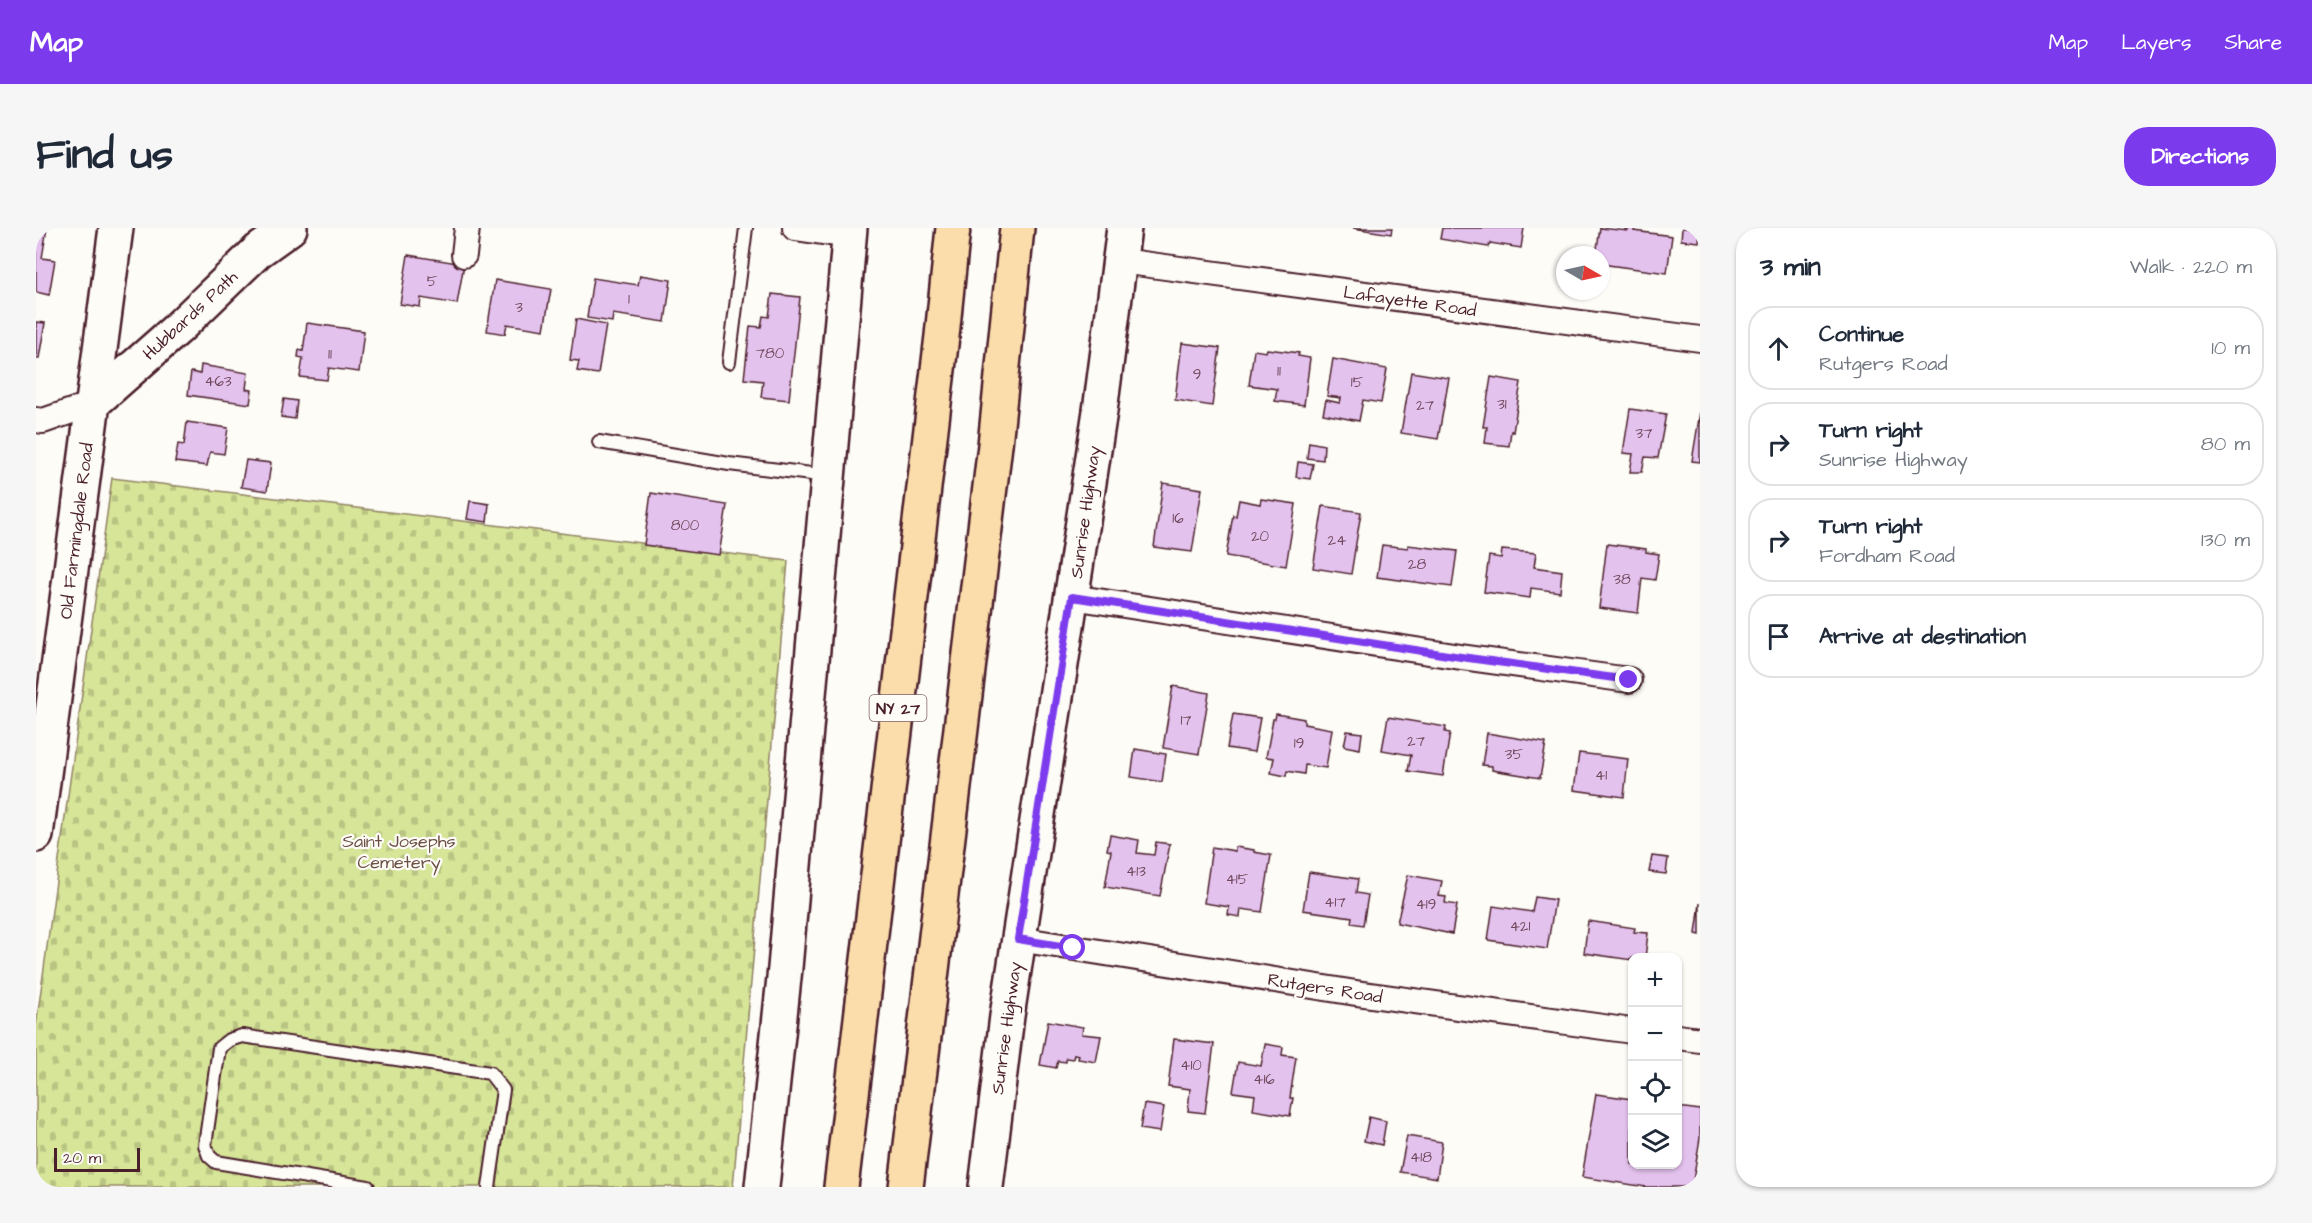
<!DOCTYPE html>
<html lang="en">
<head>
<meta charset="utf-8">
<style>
  body { margin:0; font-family:"Architects Daughter",sans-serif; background:#f6f6f7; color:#1f2937 }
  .controls { position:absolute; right:18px; bottom:18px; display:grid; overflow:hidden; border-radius:12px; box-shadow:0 2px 4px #0004 }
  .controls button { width:54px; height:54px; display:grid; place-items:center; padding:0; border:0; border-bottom:2px solid #e0e1e3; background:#fff; color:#1f2937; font:30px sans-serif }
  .compass { position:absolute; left:1520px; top:18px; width:54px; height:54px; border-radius:50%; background:#fff; box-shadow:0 2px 4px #0004; rotate:99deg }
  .scale { position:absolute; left:18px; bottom:15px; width:86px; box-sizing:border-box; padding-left:6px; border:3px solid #4a1f2b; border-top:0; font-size:16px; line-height:21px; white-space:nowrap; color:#4a1f2b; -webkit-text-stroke:4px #fdfcf7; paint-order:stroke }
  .stop { position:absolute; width:18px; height:18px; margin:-14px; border:4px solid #7c3aed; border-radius:50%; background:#fff }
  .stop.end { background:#7c3aed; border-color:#fff; box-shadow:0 2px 6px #0008 }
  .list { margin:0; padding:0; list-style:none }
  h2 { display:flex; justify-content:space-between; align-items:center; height:78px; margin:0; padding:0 24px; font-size:26px }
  h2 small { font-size:20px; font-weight:400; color:#747a83 }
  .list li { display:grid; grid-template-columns:39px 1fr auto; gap:18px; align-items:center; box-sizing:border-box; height:84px; margin:0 12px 12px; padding:0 12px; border:2px solid #e0e1e3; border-radius:24px }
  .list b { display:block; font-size:22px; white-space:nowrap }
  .list p { margin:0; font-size:20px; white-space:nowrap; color:#747a83 }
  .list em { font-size:20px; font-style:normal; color:#747a83 }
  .icon { flex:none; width:33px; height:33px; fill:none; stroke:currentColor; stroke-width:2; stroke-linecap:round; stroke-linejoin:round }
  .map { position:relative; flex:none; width:1664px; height:959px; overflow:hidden; border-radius:24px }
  header { display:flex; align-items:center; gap:36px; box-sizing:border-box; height:84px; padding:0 30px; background:#7c3aed; color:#fff }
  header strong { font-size:28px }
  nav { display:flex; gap:33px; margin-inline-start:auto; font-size:21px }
  .intro { display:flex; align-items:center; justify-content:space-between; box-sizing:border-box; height:144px; padding:0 36px }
  h1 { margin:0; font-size:42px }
  .button { padding:15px 27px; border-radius:24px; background:#7c3aed; color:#fff; font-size:21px; font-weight:700 }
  main { display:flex; gap:36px; padding:0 36px }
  aside { flex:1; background:#fff; border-radius:24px; box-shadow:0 2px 4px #0004 }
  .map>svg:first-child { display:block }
</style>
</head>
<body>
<header>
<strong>Map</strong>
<nav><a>Map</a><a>Layers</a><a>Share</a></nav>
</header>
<div class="intro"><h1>Find us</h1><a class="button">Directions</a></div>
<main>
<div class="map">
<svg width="1664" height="959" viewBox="0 0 1664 959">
  <defs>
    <pattern id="cemetery-stones" width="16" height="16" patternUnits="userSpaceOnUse" patternTransform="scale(1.5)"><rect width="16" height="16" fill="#d6e598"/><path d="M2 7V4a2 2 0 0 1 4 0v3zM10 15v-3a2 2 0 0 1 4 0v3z" fill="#b9c483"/></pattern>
  </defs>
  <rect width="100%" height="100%" fill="#fdfcf7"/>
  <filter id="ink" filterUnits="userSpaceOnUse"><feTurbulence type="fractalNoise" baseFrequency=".0167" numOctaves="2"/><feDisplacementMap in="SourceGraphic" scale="12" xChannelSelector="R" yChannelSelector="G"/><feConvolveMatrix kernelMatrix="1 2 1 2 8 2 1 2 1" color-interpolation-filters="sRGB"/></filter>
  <g filter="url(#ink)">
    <path fill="url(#cemetery-stones)" stroke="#908262" stroke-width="1.5" d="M76 250 752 333 697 959H0V798Z"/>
    <g fill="#e4c2ee" stroke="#4a1f2b" stroke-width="1.5">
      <path d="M0 0H11L6 30 19 32 13 67 0 64Z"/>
      <path d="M1317 0H1356L1355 6Z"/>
      <path d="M1406 0H1488L1485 20 1454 15 1452 19 1404 11Z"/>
      <path d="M1564 0 1592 3V0H1599L1598 3 1636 8 1631 45 1565 36V27H1560Z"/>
      <path d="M1646 0H1664L1663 14 1645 12Z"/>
      <path d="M372 27 428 36 421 76 385 70 384 79 364 76Z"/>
      <path d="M604 47 635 52 629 94 577 86 576 94 551 90 557 50 602 57Z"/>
      <path d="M459 52 515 61 508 102 471 96 469 106 451 103Z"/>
      <path d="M736 66 764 69 753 172 725 169 727 153 708 151 714 98 725 99 727 88 733 89Z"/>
      <path d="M540 91 570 97 562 146 541 143 543 133 534 132Z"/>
      <path d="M0 94 9 95 3 130H0Z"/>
      <path d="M271 95 328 103 323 144 293 140 291 152 264 149 267 130 262 129 263 122 267 123Z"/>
      <path d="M1146 115 1184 120 1176 178 1139 172Z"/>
      <path d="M1231 121 1263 125 1262 128 1274 130 1268 177 1239 173 1241 161 1213 157 1218 122 1230 124Z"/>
      <path d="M1297 131 1351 141 1345 175 1327 172 1323 193 1287 186 1290 172 1304 175 1305 170 1291 168Z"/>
      <path d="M165 137 212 145 210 161 216 162 214 176 152 167 155 144 164 146Z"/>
      <path d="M1375 144 1413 150 1402 211 1365 205Z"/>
      <path d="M1455 149 1485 154 1477 204 1475 203 1473 218 1449 215 1451 199H1447Z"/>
      <path d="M248 171 261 173 259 191 245 189Z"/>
      <path d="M1594 181 1630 186 1622 230 1609 229 1606 244H1594L1597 226 1587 225Z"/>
      <path d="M1664 184V234L1656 233Z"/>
      <path d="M151 194 192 200 188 226 174 224 171 238 139 234 142 216 148 217Z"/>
      <path d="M1273 214 1288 217 1287 232 1271 230Z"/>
      <path d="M210 232 235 235 231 263 205 259Z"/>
      <path d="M1262 234 1277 236 1274 251 1260 249Z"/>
      <path d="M1127 255 1166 261 1156 324 1118 319Z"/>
      <path d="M615 265 691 277 683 327 608 317Z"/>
      <path d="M1225 271 1260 276 1250 338 1190 328 1197 287 1200 288 1203 272 1224 276Z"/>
      <path d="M434 273 453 276 451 294 431 291Z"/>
      <path d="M1287 278 1325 284 1315 346 1277 340Z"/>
      <path d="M1571 316 1610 321V324L1623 326 1619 352 1606 350 1602 385 1563 380Z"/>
      <path d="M1346 317 1372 320V317L1421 323 1416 359 1341 349Z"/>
      <path d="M1466 322 1500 325 1498 339 1526 343 1524 364 1495 360 1494 370 1448 364 1453 328 1465 330Z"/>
      <path d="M1137 458 1173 465 1163 526 1127 520Z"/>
      <path d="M1197 486 1224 490 1218 524 1191 520Z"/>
      <path d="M1240 486 1268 491V496L1296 501 1290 540 1269 537 1268 546 1251 543 1250 548 1235 545 1238 530 1230 529 1237 491H1239Z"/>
      <path d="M1352 489 1410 499 1409 504 1414 505 1407 548 1372 543 1375 527 1346 522Z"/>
      <path d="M1311 503 1326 505 1324 521 1308 518Z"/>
      <path d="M1451 505 1510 515 1504 550 1456 542V538L1446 537Z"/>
      <path d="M1099 521 1130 526 1126 554 1095 549Z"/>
      <path d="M1543 525 1592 531 1588 569 1538 562Z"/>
      <path d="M1074 607 1103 612 1101 625 1118 627 1120 614 1134 616 1124 668 1069 659 1075 623 1071 622Z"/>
      <path d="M1176 619 1199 623V619L1218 622V624L1235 627 1226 684 1205 681 1204 689 1192 687 1193 679 1168 675Z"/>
      <path d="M1616 628 1632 630 1630 646 1613 644Z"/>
      <path d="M1273 644 1322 651 1320 665 1332 667 1327 697 1315 695 1316 689 1267 682Z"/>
      <path d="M1372 647 1406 653 1403 668 1410 669 1409 675 1421 677 1416 706 1361 695Z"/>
      <path d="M1499 669 1519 672 1511 721 1452 712 1457 678 1496 684Z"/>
      <path d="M1664 675V707L1660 706Z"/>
      <path d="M1552 693 1599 700 1598 704 1612 705 1609 730H1596V732L1548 725Z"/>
      <path d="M1012 793 1047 799 1046 806 1065 808 1060 834 1042 831 1043 827 1038 826 1037 831 1030 830V834L1022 833 1020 840 1004 837Z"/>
      <path d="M1138 811 1178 816 1169 885 1152 883 1154 861 1132 858Z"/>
      <path d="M1229 816 1247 819 1246 827 1260 829 1254 870H1257L1254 888 1217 882 1219 867 1197 864 1202 834 1225 838Z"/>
      <path d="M1560 866 1596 871V936H1642V879L1664 882V910L1656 959H1610L1546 949Z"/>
      <path d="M1108 876 1128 879 1124 904 1104 901Z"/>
      <path d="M1333 889 1350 893 1346 917 1328 913Z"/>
      <path d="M1371 908 1406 914 1401 950 1364 944Z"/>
    </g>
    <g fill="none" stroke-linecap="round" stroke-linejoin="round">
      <g stroke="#4a1f2b" stroke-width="16">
        <g id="lane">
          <path d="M693 134 710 0"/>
          <path d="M563 214 693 236 792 248"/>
          <path d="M332 959 180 934 173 928 169 917 183 820 193 812 206 808 454 845 467 862 453 959"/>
        </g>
      </g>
      <g stroke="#4a1f2b" stroke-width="28">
        <g id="street">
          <path d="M759 0 813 8"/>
          <path d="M428 27 431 0"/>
          <path d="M1085 33 1664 111"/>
          <path d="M0 192 7 193 56 176"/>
          <path d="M1036 369 1425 429 1593 452"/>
          <path d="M982 711 1320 765 1596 803"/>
          <path d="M1642 809 1664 812"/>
        </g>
      </g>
      <g stroke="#4a1f2b" stroke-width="38">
        <g id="secondary">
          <path d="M56 176 141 101 222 23 254 0"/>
          <path d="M0 607 80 0"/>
          <path d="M726 959 749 740 814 0"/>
          <path d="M950 959 971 788 1064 183 1088 0"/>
        </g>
      </g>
      <g stroke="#4a1f2b" stroke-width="38">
        <g id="highway">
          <path d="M805 959 906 108 917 0"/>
          <path d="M870 959 959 217 981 0"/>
        </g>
      </g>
      <use href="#lane" stroke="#fdfcf7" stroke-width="12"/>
      <use href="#street" stroke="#fdfcf7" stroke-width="24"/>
      <use href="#secondary" stroke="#fdfcf7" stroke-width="33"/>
      <use href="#highway" stroke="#faddab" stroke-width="33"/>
    </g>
  </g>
  <g fill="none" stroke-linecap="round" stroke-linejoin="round" filter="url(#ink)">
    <path stroke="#7c3aed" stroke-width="8" d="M1037 720 982 711 1036 369 1425 429 1593 452"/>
  </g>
  <g text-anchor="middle" stroke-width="4.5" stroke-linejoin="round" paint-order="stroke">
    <g font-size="15" fill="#70485c">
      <text x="396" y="58">5</text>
      <text x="593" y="76">1</text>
      <text x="483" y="84">3</text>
      <text x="734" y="130">780</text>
      <text x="294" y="131">11</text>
      <text x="1243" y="148">11</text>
      <text x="1161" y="151">9</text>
      <text x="182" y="158">463</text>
      <text x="1321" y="159">15</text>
      <text x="1466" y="181">31</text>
      <text x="1389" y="182">27</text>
      <text x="1608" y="210">37</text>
      <text x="1142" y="295">16</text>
      <text x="649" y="302">800</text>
      <text x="1224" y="313">20</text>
      <text x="1301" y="317">24</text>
      <text x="1381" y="341">28</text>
      <text x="1586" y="356">38</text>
      <text x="1150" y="497">17</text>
      <text x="1380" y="518">27</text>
      <text x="1263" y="520">19</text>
      <text x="1478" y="531">35</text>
      <text x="1565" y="552">41</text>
      <text x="1100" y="648">413</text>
      <text x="1201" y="656">415</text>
      <text x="1299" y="679">417</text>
      <text x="1390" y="681">419</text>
      <text x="1484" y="703">421</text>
      <text x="1155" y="842">410</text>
      <text x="1228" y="856">416</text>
      <text x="1385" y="934">418</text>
    </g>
    <rect fill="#fdfcf7" stroke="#806168" stroke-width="1.5" x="833.5" y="467" width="57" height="26" rx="4.5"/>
    <g font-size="16" font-weight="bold" fill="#4a1f2b">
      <text x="862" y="486">NY 27</text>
    </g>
    <g font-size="18" fill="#4a1f2b" stroke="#fdfcf7">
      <text transform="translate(1374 73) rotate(8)" y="6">Lafayette Road</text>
      <text transform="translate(154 87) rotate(-43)" y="6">Hubbards Path</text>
      <text transform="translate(1049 284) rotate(-82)" y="6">Sunrise Highway</text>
      <text transform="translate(40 303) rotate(-83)" y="6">Old Farmingdale Road</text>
      <text transform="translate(1289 760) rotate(9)" y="6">Rutgers Road</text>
      <text transform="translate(970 800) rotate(-82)" y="6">Sunrise Highway</text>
    </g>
    <g font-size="18" fill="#6d5046" stroke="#fdfcf7">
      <text x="363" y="619">Saint Josephs<tspan x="363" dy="21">Cemetery</tspan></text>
    </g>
  </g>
</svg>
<div class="controls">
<button>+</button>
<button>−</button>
<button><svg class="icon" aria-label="locate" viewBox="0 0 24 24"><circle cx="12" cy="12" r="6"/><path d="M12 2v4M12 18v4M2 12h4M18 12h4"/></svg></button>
<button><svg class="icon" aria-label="layers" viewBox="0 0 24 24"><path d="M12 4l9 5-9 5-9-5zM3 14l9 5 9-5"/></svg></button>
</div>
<svg class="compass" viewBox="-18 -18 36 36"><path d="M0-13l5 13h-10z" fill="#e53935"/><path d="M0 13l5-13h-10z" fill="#747a83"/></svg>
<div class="scale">20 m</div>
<div class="stop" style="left:1037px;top:720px"></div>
<div class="stop end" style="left:1593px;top:452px"></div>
</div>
<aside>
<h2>3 min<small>Walk · 220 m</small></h2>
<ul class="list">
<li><svg class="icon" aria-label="ahead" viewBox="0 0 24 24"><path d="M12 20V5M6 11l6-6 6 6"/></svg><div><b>Continue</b><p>Rutgers Road</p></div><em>10 m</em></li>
<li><svg class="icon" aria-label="right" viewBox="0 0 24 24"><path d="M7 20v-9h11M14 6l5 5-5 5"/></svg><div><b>Turn right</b><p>Sunrise Highway</p></div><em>80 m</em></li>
<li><svg class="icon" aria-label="right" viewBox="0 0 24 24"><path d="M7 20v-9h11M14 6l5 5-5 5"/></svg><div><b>Turn right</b><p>Fordham Road</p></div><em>130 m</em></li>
<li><svg class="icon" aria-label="arrive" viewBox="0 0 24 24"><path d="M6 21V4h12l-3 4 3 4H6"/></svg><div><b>Arrive at destination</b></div></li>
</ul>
</aside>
</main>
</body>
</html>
